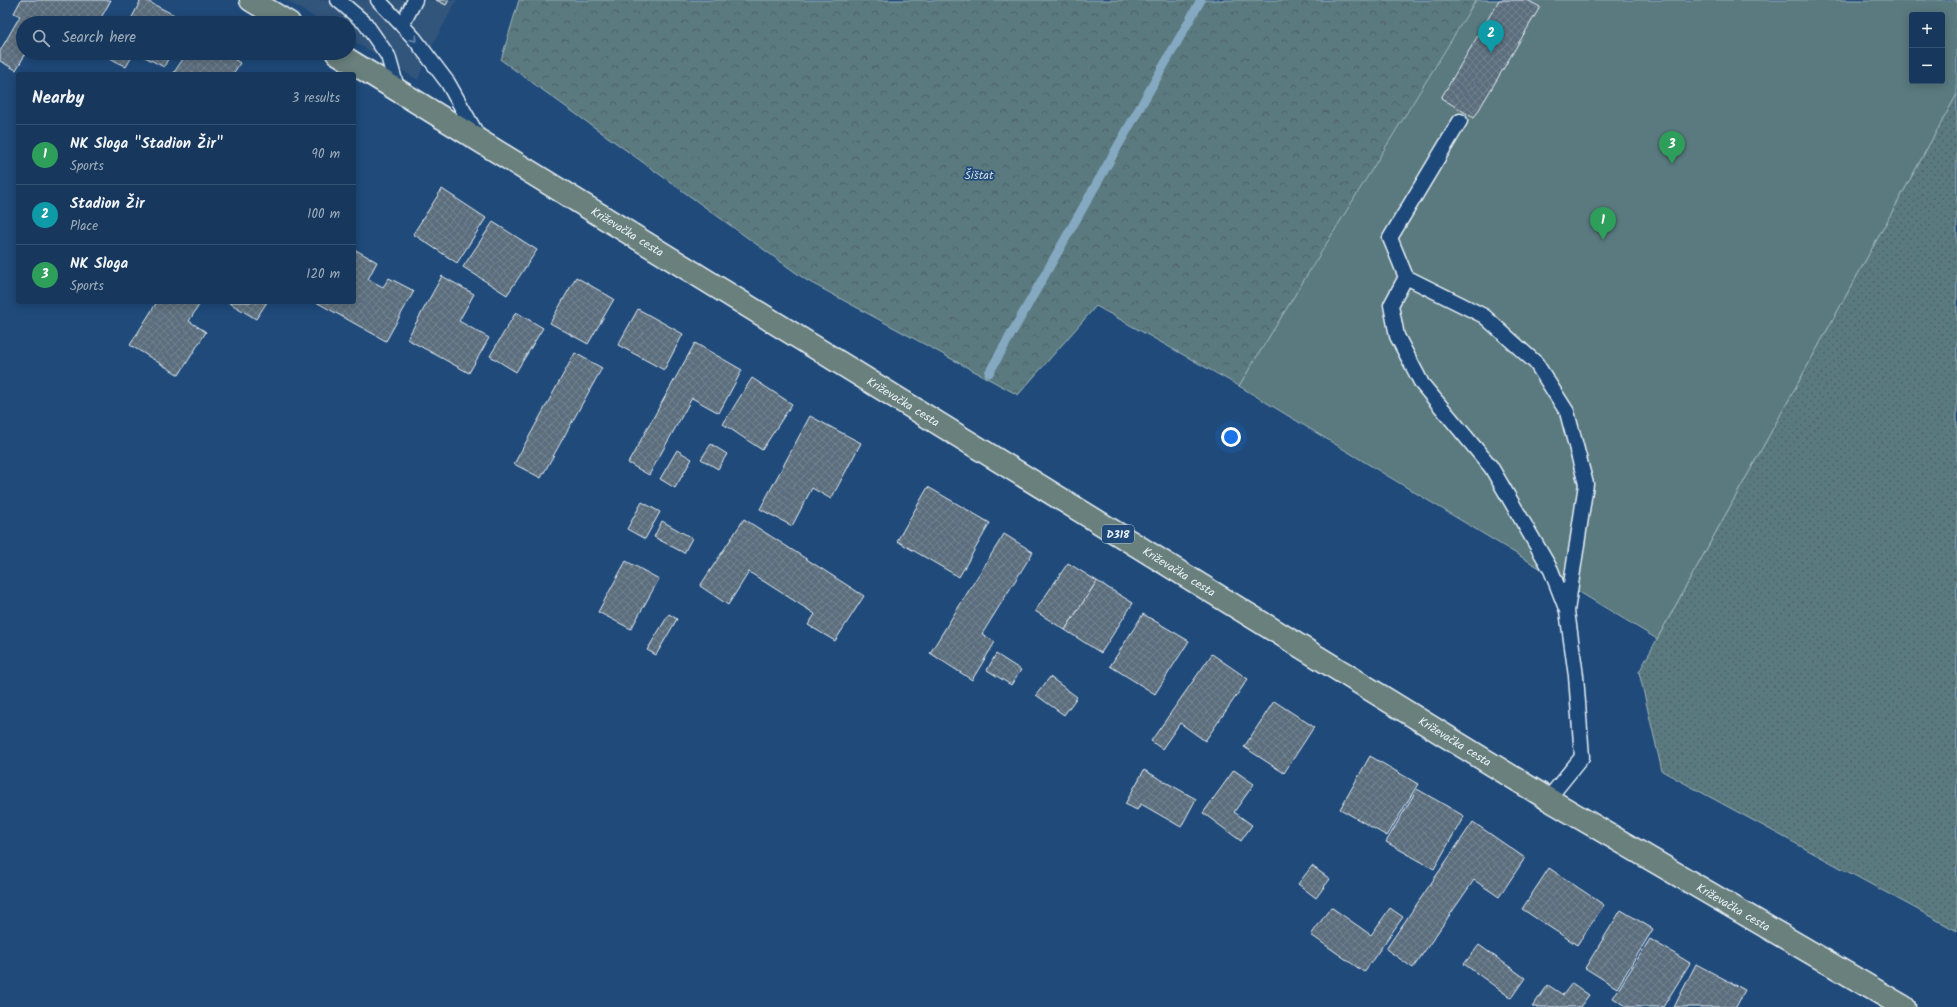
<!DOCTYPE html>
<html lang="en">
<head>
<meta charset="utf-8">
<style>
  body { margin:0; font-family:Kalam,sans-serif; background:#203f62; color:#f1f3f6 }
  .controls { position:absolute; right:12px; top:12px; display:grid; overflow:hidden; border-radius:4px; box-shadow:0 2px 10px #0003 }
  .controls button { width:36px; height:36px; display:grid; place-items:center; padding:0; border:0; border-bottom:1px solid #365272; background:#17385c; color:#f1f3f6; font:20px sans-serif }
  .you { position:absolute; left:1231px; top:437px; width:14px; height:14px; margin:-10px; border:3px solid #fff; border-radius:50%; background:#1a73e8; box-shadow:0 0 0 6px #1a73e833 }
  .badge { display:grid; place-items:center; width:26px; height:26px; border-radius:50%; background:#8bbbb9; color:#fff; font-size:13px; font-weight:700 }
  .pin { position:absolute; translate:-50% -33px; filter:drop-shadow(0 1px 2px #0008) }
  .pin::after { content:''; position:absolute; top:21px; width:14px; height:12px; background:inherit; clip-path:polygon(0 0,100% 0,50% 100%) }
  .list { margin:0; padding:0; list-style:none }
  h2 { display:flex; justify-content:space-between; align-items:center; height:52px; margin:0; padding:0 16px; font-size:17px }
  h2 small { font-size:13px; font-weight:400; color:#9eacbb }
  .list li { display:grid; grid-template-columns:26px 1fr auto; gap:12px; align-items:center; box-sizing:border-box; height:60px; padding:0 16px; border-top:1px solid #365272 }
  .list b { display:block; font-size:15px; white-space:nowrap }
  .list p { margin:0; font-size:13px; white-space:nowrap; color:#9eacbb }
  .list em { font-size:13px; font-style:normal; color:#9eacbb }
  .icon { flex:none; width:22px; height:22px; fill:none; stroke:currentColor; stroke-width:2; stroke-linecap:round; stroke-linejoin:round }
  .map { position:relative; flex:none; width:1957px; height:1007px; overflow:hidden }
  .search { position:absolute; background:#17385c; box-shadow:0 2px 10px #0003; left:16px; top:16px; width:340px; height:44px; display:flex; align-items:center; gap:10px; box-sizing:border-box; padding:0 14px; border-radius:22px; color:#9eacbb; font-size:15px }
  .panel { position:absolute; background:#17385c; box-shadow:0 2px 10px #0003; left:16px; top:72px; width:340px; height:232px; border-radius:4px }
  .map>svg:first-child { display:block }
</style>
</head>
<body>
<div class="map">
<svg width="1957" height="1007" viewBox="0 0 1957 1007">
  <defs>
    <pattern id="grass-dots" width="8" height="8" patternUnits="userSpaceOnUse"><rect width="8" height="8" fill="#5a7a7f"/><path d="M2 2h.1M6 6h.1" fill="none" stroke="#506164" stroke-width="1.8" stroke-linecap="round"/></pattern>
    <pattern id="forest-crowns" width="20" height="18" patternUnits="userSpaceOnUse"><rect width="20" height="18" fill="#5a7a7f"/><path d="M2 6a3 3 0 1 1 6 0M12 15a3 3 0 1 1 6 0" fill="none" stroke="#506164"/></pattern>
    <pattern id="building-cross-hatch" width="8" height="8" patternUnits="userSpaceOnUse"><rect width="8" height="8" fill="#5c6e7d"/><path d="M0 0l8 8M0 8l8-8" fill="none" stroke="#738390"/></pattern>
  </defs>
  <rect width="100%" height="100%" fill="#1f4a7a"/>
  <filter id="ink" filterUnits="userSpaceOnUse"><feTurbulence type="fractalNoise" baseFrequency=".025" numOctaves="2"/><feDisplacementMap in="SourceGraphic" scale="8" xChannelSelector="R" yChannelSelector="G"/><feConvolveMatrix kernelMatrix="1 2 1 2 8 2 1 2 1" color-interpolation-filters="sRGB"/></filter>
  <g filter="url(#ink)">
    <path fill="#31557b" d="M286 0H457L427 55 418 80 349 38V23H324Z"/>
    <path fill="url(#grass-dots)" stroke="#a1b6bc" d="M1957 94V931L1662 771 1639 672Z"/>
    <path fill="url(#forest-crowns)" stroke="#a1b6bc" d="M519 0H1477L1239 386 1096 306 1018 395 806 280 501 60Z"/>
    <path fill="#5a7a7f" stroke="#a1b6bc" fill-rule="evenodd" d="M1476 0H1957V94L1657 639 1239 386ZM1912 15H1942V81H1912Z"/>
    <g fill="none" stroke-linecap="round" stroke-linejoin="round">
      <path stroke="#84a9c1" stroke-width="9" d="M989 373 1201 0"/>
    </g>
    <g fill="url(#building-cross-hatch)" stroke="#e8f1f8">
      <path d="M21 0H111L98 23H58L46 16 43 23H23V53H26L16 70 0 61V51L20 16 14 13Z"/>
      <path d="M141 0H145L188 22 129 23Z"/>
      <path d="M436 0H449L446 5Z"/>
      <path d="M1499 0H1527L1540 7 1474 118 1441 98Z"/>
      <path d="M113 53H134L126 67 110 58Z"/>
      <path d="M137 53H171L164 67Z"/>
      <path d="M187 53H225L240 63 233 74H173Z"/>
      <path d="M442 189 486 218 457 263 413 234Z"/>
      <path d="M493 222 537 250 507 295 463 267Z"/>
      <path d="M354 249 377 262 368 279 383 287 389 278 414 291 386 341 316 302H354Z"/>
      <path d="M442 276 474 294 459 321 489 338 469 373 407 339Z"/>
      <path d="M576 277 614 299 588 344 550 323Z"/>
      <path d="M157 302H201L189 321 206 332 179 375 130 345Z"/>
      <path d="M228 302H267L256 319Z"/>
      <path d="M638 309 683 334 664 370 618 345Z"/>
      <path d="M516 312 543 328 516 372 490 356Z"/>
      <path d="M695 343 742 370 719 413 692 398 649 475 628 463Z"/>
      <path d="M575 353 602 368 541 478 514 464Z"/>
      <path d="M752 378 792 404 762 450 723 424Z"/>
      <path d="M810 416 861 443 831 499 812 488 792 526 760 509Z"/>
      <path d="M711 444 727 454 718 469 701 459Z"/>
      <path d="M677 450 692 459 675 488 660 479Z"/>
      <path d="M928 487 990 523 959 577 897 541Z"/>
      <path d="M642 502 660 512 645 539 627 529Z"/>
      <path d="M744 519 864 596 835 641 808 625 815 614 749 572 728 605 700 586Z"/>
      <path d="M662 521 692 538 684 553 654 537Z"/>
      <path d="M1004 534 1033 552 982 634 995 642 972 680 930 653Z"/>
      <path d="M626 561 659 579 631 629 598 612Z"/>
      <path d="M1068 563 1097 581 1065 630 1035 611Z"/>
      <path d="M1097 581 1133 603 1101 653 1065 630Z"/>
      <path d="M669 614 677 619 656 655 647 650Z"/>
      <path d="M1143 614 1189 641 1155 694 1110 666Z"/>
      <path d="M996 654 1021 670 1011 685 987 670Z"/>
      <path d="M1212 654 1248 679 1205 741 1180 723 1162 749 1151 741Z"/>
      <path d="M1050 677 1077 697 1064 715 1036 695Z"/>
      <path d="M1274 701 1314 727 1284 773 1244 747Z"/>
      <path d="M1370 756 1418 784 1387 836 1340 809Z"/>
      <path d="M1144 770 1196 799 1181 827 1141 804 1137 810 1125 804Z"/>
      <path d="M1234 770 1254 784 1234 812 1252 825 1241 841 1203 813Z"/>
      <path d="M1417 789 1464 816 1434 869 1386 842Z"/>
      <path d="M1473 822 1525 858 1499 897 1474 880 1413 968 1386 949Z"/>
      <path d="M1312 866 1330 879 1316 898 1298 884Z"/>
      <path d="M1549 868 1604 905 1577 945 1522 909Z"/>
      <path d="M1331 907 1371 935 1390 908 1403 917 1364 972 1311 935Z"/>
      <path d="M1621 910 1653 929 1617 988 1585 968Z"/>
      <path d="M1650 939 1690 963 1663 1007H1628L1613 998Z"/>
      <path d="M1479 945 1525 978 1511 998 1464 964Z"/>
      <path d="M1696 964 1745 990 1736 1007H1674Z"/>
      <path d="M1572 983 1589 995 1580 1007H1532L1548 985 1563 995Z"/>
    </g>
    <g fill="none" stroke-linecap="round" stroke-linejoin="round">
      <g stroke="#e8f1f8" stroke-width="17">
        <g id="service">
          <path d="M338 0 365 23 388 56 398 91"/>
          <path d="M378 0 414 38 448 83 479 138"/>
          <path d="M402 25 415 0"/>
          <path d="M1406 277 1390 238 1460 121"/>
          <path d="M1548 799 1582 757 1576 676 1567 611 1551 570 1491 467 1422 384 1397 336 1391 305 1406 277 1484 316 1536 363 1567 412 1586 484 1567 611"/>
        </g>
      </g>
      <g stroke="#e8f1f8" stroke-width="25">
        <g id="primary">
          <path d="M251 0 289 23"/>
          <path id="s1" d="M337 53 1548 799 1904 1007"/>
        </g>
      </g>
      <use href="#service" stroke="#1f4a7a" stroke-width="14"/>
      <use href="#primary" stroke="#6a807d" stroke-width="22"/>
    </g>
    <defs><path id="oneway-chevron" d="M-2-3.5L2.5 0L-2 3.5" fill="none" stroke-width="1.6" stroke-linecap="round" stroke-linejoin="round"/></defs>
    <use stroke="#6f8dac" href="#oneway-chevron" transform="translate(414 39) rotate(50)"/>
  </g>
  <g text-anchor="middle" stroke-width="3.5" stroke-linejoin="round" paint-order="stroke">
    <rect fill="#1f4a7a" stroke="#acbfd2" stroke-width="1" x="1102" y="525" width="32" height="18" rx="3"/>
    <g font-size="11" font-weight="bold" fill="#e8f1f8">
      <text x="1118" y="538">D318</text>
    </g>
    <g font-size="12" fill="#d3dfe6" stroke="#1f4a7a">
      <text x="979" y="179">Šištat</text>
    </g>
    <g font-size="12" fill="#e8f1f8" stroke="#1f4a7a">
      <text dy="4" stroke="none"><textPath href="#s1" startOffset="341">Križevačka cesta</textPath></text>
      <text dy="4" stroke="none"><textPath href="#s1" startOffset="665">Križevačka cesta</textPath></text>
      <text dy="4" stroke="none"><textPath href="#s1" startOffset="989">Križevačka cesta</textPath></text>
      <text dy="4" stroke="none"><textPath href="#s1" startOffset="1313">Križevačka cesta</textPath></text>
      <text dy="4" stroke="none"><textPath href="#s1" startOffset="1637">Križevačka cesta</textPath></text>
    </g>
  </g>
</svg>
<div class="controls">
<button>+</button>
<button>−</button>
</div>
<div class="you"></div>
<div class="pin badge" style="left:1603px;top:240px;background:#2e9e5b">1</div>
<div class="pin badge" style="left:1491px;top:53px;background:#0f9aa8">2</div>
<div class="pin badge" style="left:1672px;top:164px;background:#2e9e5b">3</div>
<div class="search"><svg class="icon" aria-label="search" viewBox="0 0 24 24"><circle cx="10" cy="10" r="6"/><path d="M15 15l6 6"/></svg>Search here</div>
<section class="panel">
<h2>Nearby<small>3 results</small></h2>
<ul class="list">
<li><span class="badge" style="background:#2e9e5b">1</span><div><b>NK Sloga &quot;Stadion Žir&quot;</b><p>Sports</p></div><em>90 m</em></li>
<li><span class="badge" style="background:#0f9aa8">2</span><div><b>Stadion Žir</b><p>Place</p></div><em>100 m</em></li>
<li><span class="badge" style="background:#2e9e5b">3</span><div><b>NK Sloga</b><p>Sports</p></div><em>120 m</em></li>
</ul>
</section>
</div>
</body>
</html>
